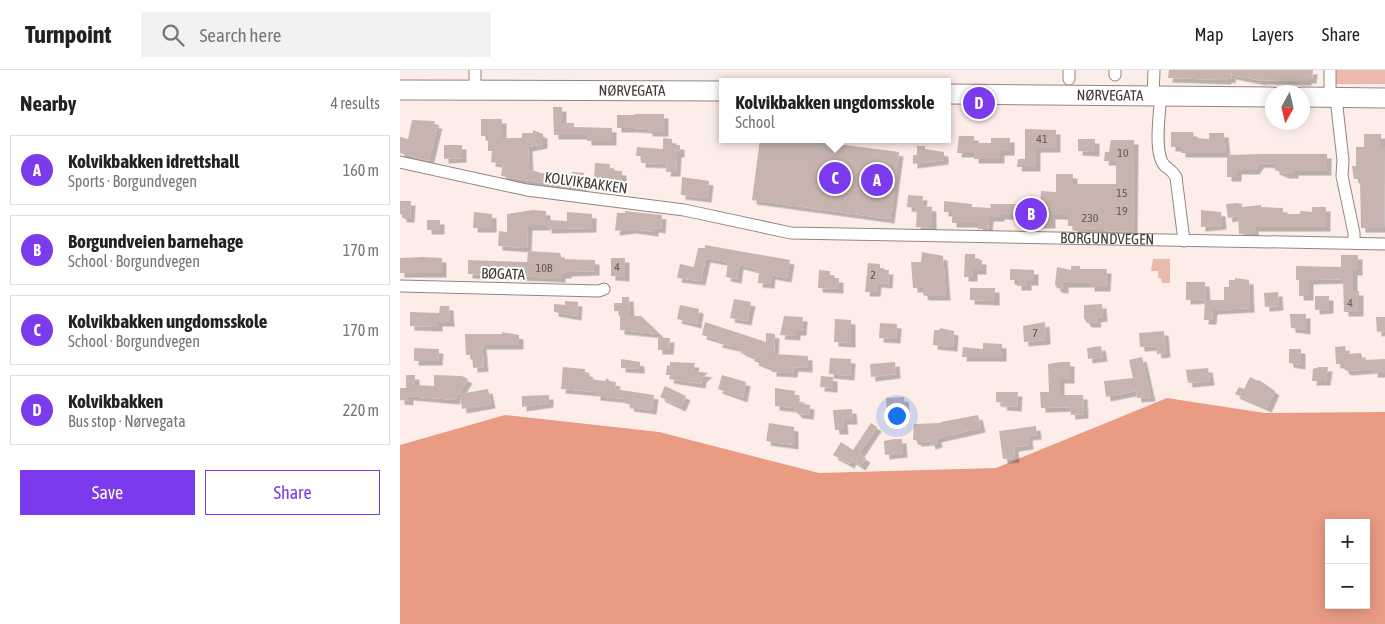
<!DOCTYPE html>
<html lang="en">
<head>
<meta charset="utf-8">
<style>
  body { margin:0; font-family:"Asap Condensed",sans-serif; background:#f2f2f2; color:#222 }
  .controls { position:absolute; right:15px; bottom:15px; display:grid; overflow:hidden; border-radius:0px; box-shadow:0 2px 12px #0003 }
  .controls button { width:45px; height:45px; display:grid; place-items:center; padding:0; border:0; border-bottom:1px solid #e0e0e0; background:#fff; color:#222; font:25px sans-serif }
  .compass { position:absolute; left:865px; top:15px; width:45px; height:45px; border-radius:50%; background:#fff; box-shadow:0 2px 12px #0003; rotate:188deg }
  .you { position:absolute; left:496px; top:345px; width:18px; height:18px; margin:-12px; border:4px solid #fff; border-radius:50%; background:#1a73e8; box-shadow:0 0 0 8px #1a73e833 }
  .badge { display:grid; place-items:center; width:32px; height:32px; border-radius:50%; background:#7c3aed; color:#fff; font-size:16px; font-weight:700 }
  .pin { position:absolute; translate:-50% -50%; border:2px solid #fff; box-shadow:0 1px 5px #0006 }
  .popup { position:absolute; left:319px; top:8px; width:232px; height:65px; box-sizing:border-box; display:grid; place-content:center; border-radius:0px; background:#fff; filter:drop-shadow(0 1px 4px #0005); font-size:16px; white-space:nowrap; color:#767676 }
  .popup b { font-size:19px; color:#222 }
  .popup::after { content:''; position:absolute; left:50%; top:100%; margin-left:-10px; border:10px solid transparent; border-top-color:#fff }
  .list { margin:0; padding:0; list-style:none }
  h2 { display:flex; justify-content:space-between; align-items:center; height:65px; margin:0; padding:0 20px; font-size:21px }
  h2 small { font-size:16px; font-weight:400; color:#767676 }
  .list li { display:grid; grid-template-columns:32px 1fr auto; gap:15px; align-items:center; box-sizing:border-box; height:70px; margin:0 10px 10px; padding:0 10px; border:1px solid #e0e0e0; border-radius:0px }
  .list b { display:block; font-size:19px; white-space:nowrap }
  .list p { margin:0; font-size:16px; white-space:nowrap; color:#767676 }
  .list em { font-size:16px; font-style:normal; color:#767676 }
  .actions { display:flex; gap:10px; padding:15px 20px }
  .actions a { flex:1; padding:11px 0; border:1px solid #7c3aed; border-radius:0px; text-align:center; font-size:18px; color:#7c3aed }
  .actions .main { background:#7c3aed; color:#fff }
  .icon { flex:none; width:28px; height:28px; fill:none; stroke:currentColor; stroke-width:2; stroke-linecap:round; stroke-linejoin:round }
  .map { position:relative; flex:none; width:985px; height:554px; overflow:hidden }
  header { display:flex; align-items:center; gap:30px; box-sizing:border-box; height:70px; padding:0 25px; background:#fff; border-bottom:1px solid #e0e0e0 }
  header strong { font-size:24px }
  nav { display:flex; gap:28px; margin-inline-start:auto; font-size:18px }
  .search { width:350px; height:45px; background:#f2f2f2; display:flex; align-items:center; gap:12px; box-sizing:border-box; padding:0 18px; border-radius:0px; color:#767676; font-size:19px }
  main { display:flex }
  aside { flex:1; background:#fff }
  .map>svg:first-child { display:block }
</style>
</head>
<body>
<header>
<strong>Turnpoint</strong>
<div class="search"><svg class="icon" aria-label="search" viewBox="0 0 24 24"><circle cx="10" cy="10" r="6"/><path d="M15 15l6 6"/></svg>Search here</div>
<nav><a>Map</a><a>Layers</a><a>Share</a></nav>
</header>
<main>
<aside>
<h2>Nearby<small>4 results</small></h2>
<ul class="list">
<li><span class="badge">A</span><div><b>Kolvikbakken idrettshall</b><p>Sports · Borgundvegen</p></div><em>160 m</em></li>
<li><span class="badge">B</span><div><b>Borgundveien barnehage</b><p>School · Borgundvegen</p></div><em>170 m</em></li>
<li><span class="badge">C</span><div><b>Kolvikbakken ungdomsskole</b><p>School · Borgundvegen</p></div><em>170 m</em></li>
<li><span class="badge">D</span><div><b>Kolvikbakken</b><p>Bus stop · Nørvegata</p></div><em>220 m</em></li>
</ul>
<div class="actions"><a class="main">Save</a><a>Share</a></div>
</aside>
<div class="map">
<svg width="985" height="554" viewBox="0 0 985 554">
  <defs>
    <filter id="shadow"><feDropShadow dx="4.5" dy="4.5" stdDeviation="0" flood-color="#0004"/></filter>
  </defs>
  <rect width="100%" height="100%" fill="#fdede8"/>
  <g fill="#ebbaac">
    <path d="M933 0H985V14H932Z"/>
    <path d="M753 189H770V213H762L761 208H758V201H751Z"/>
  </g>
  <path fill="#e99b84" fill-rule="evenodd" d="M767 328 865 343 985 342V554H0V375L105 345 259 362 419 403 596 398ZM929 453H966V535H929Z"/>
  <g fill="#c7b4af" filter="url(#shadow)">
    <path d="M769 0H913L912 9H907V11L862 10V11L832 5V1L831 9 827 8V10L768 8Z"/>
    <path d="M153 37H162V53H174V57L212 58V71H187V65H154Z"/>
    <path d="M235 44H264V62H248V59L234 58H217V45H235Z"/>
    <path d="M81 49H102V68H122V63H133V60L143 64V74L128 77 129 99 141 103 172 105V102L184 103 182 119 101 106 103 94 91 92 92 81H88V66H81Z"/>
    <path d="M12 50 35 51 34 54H38L29 91 0 83V67L8 69Z"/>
    <path d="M625 59 656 60V78H636V97H617L618 89H625Z"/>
    <path d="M771 62H793L794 68 809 69V63H824L826 83H781V77H771Z"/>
    <path d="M964 64H981V77H985L984 158H961L960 109H954L952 96H956V77H964Z"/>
    <path d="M559 66H574V73H591V68H610V81H600V89H574V83H557Z"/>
    <path d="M263 68 272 69V75H280V83H277L276 102H266L267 94 241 93V86H236L237 77 263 79Z"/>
    <path d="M360 69H399L499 82 490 149 352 130Z"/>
    <path d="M678 69H695V82L678 81Z"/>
    <path d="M711 70H734L733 162 707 161 702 159 682 158V161H674L673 156H668V145H651V154H624L617 153V145H600V147H589L588 159H578V153H552V142H544V131L572 134V137L591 138 590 134H640L641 121 656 122V104H673V114H716V91H704L705 82H709Z"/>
    <path d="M44 75H62V88L44 89Z"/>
    <path d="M517 76H525V79L544 82V90L513 94V85H517Z"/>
    <path d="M864 84H927V101H894V104H885L875 100V94L860 93 855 100H837V107H827V85Z"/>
    <path d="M195 93 210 94 209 100 222 101V112L194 110Z"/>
    <path d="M282 107 309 111 307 128 281 125Z"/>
    <path d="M508 125 523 126 522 136 532 137V158L516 157 517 138 507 137Z"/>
    <path d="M0 131H11L10 148H2V145L0 144Z"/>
    <path d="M836 133 842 134V137L861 135V137L883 138V144H900V141L912 142V137H926V157H854L855 163 839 164 838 146 828 148 826 134Z"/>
    <path d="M133 140 146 141V156H128L127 178 98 176 99 161 107 162V144Z"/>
    <path d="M801 140 821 142 822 155 801 157Z"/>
    <path d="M225 141 262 145 261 159 254 158V162L232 159 215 161 217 143H225Z"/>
    <path d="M74 142 92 144V158H73Z"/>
    <path d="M167 142 192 144V158L147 159V150L167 151Z"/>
    <rect x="27" y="150" width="13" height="10"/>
    <path d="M305 175 390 190 387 208 371 205 370 214 358 213 359 203H356L357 199 339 195 337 209 326 207 328 192 306 188 301 211 277 208 280 194 294 197 298 178H305Z"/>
    <path d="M128 181 160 183 162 189 195 190V201L167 202V204H161V208L68 204V190L127 192Z"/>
    <path d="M522 182 543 186 546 226H526L523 225V218H513L511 192H521Z"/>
    <path d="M565 184H575V190H582V200H573V207H564Z"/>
    <path d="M941 185H958V201H953V221H959V242H944L943 209 909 210V226H899V210H896V196L941 197Z"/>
    <path d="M23 187 42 188V203H0V188Z"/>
    <path d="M211 188H225V207L211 206Z"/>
    <path d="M468 193 480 194V200H489L488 214 477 213 476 222H465Z"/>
    <path d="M671 196H680V199H707L706 217H690V213H664V219L657 218 655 214 657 197 671 200Z"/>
    <path d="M610 199 634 200V211H627V216H617V210H610Z"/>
    <path d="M419 200 430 201V208H439V219L418 218Z"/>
    <path d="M835 208 849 210 850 238 813 240 812 250H804L805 230H824V217H829V210H835Z"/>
    <path d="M786 212H805L806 229 786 230Z"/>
    <path d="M570 218H595V231L570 230Z"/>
    <path d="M878 222 879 236 865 237 864 223Z"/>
    <path d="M915 226H929V239L915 240Z"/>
    <path d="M222 227H229L230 246H241L260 264 220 260V241H214V233H222Z"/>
    <path d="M334 229 351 232 347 251 330 248Z"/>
    <path d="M165 231 178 232 177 246 154 242V234L165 235Z"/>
    <path d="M702 234 703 247 696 248 697 253H687L684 248V235Z"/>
    <path d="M280 235 299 239 297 254 277 249Z"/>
    <path d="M40 236H49L50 252H38V257L10 256V242L39 243Z"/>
    <path d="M890 244H906V260L891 258Z"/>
    <path d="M384 246 403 247 402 261H396V266L380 265Z"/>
    <path d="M976 247H985V261L977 262Z"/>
    <path d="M435 249 451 250V273L434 272Z"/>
    <path d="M305 252 366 272V263L375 264 374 284 408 286V298L394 297 393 303 372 302V298L354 291 355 287 343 282 335 277 318 273 319 270 302 265Z"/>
    <path d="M645 252 646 270 624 272 623 256Z"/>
    <path d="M480 253 497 254 496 269 479 268Z"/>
    <path d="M540 258 554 261 553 277 533 275 534 260H540Z"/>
    <path d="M764 261 766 283 757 284 756 276 740 277 739 263Z"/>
    <path d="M102 262 119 265V275H82L84 297 73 298 72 285H66L65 264H102Z"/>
    <path d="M258 268H270L269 280H258Z"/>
    <path d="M583 273 602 274V287H562L563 277 583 279Z"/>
    <path d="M701 276 703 287 688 289 687 278Z"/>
    <path d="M945 276 946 284 961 283 963 290 985 289V303H973V299L947 301 944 299V294H936L935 277Z"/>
    <path d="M14 278 39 279 38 291H14Z"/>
    <path d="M889 279H901V295L889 293Z"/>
    <path d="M742 287 751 327 737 328 736 321 706 327 704 311 733 308 729 290Z"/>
    <path d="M430 288 451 289 450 306 429 304Z"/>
    <path d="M221 289 240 292V299L221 298Z"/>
    <path d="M270 292 295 293 293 301 308 303 302 308 301 314 269 309 270 305H266L267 295 270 296Z"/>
    <path d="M495 292 496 304 471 307 470 294Z"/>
    <path d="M661 292H670V309H660V325H683L684 344 671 345 670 337 641 338 640 322H649L648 294Z"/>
    <path d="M163 297 185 299V302L189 303V309L205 311 207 308 210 311 216 312 215 319 254 325 252 340 229 337 230 334H226V329L196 326V322L161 319Z"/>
    <path d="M919 297H928L926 311H912L913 299Z"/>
    <path d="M808 298 810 311 788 313 786 300Z"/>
    <path d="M6 305H15V315L34 316V305L62 306 68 309 55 330 9 326V331L0 330V318H6Z"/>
    <path d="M322 305 346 312 343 328 318 319Z"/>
    <path d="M421 306 433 307V318L420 317Z"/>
    <path d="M850 307 858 311 859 310 875 321 867 338 835 324 839 317 844 319Z"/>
    <path d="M265 316 286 326 281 337 260 327Z"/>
    <path d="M375 318 395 321 394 327 400 328 399 333 410 335 409 345 398 344 393 338 375 336Z"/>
    <path d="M88 319 91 334 62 339 60 324Z"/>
    <path d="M596 322H618L617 337 602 336 603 333 596 332Z"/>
    <path d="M149 325V333L122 337V326Z"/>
    <path d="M504 327 505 339 499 340V345L487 346 486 328Z"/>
    <path d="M452 339 453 350H443L444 360H435L433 340Z"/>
    <path d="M578 345 581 358 537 368 538 373 531 375 530 371 517 372 516 370H513L514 354 541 353V352Z"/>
    <path d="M369 353 394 357V375L366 371Z"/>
    <path d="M471 353 477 357 459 384 466 388 461 396 452 390 450 394 433 385 441 372 453 380Z"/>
    <path d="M636 356 637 365 628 366 629 375 614 377 615 388 603 389 599 361Z"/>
    <path d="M495 369H502L503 383 485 385 484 371Z"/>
  </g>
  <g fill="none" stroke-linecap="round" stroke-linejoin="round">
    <g stroke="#96847f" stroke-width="13">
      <g id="street">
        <path d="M75 0V20"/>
        <path d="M669 0V9"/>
        <path d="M715 0V5"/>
        <path d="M753 26 754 0"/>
        <path d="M930 28V0"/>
        <path d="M936 28 943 90 942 106 954 163V173"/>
        <path d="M760 35C759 50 754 85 765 96 770 100 772 100 776 107L784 171"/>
        <path id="s1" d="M0 92 127 120 284 140 391 163 985 174"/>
        <path d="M0 216 199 221 204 219"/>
      </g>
    </g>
    <g stroke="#96847f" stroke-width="21">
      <g id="primary">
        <path id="s2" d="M0 20 322 21"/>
        <path id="s3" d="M548 24 872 27"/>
        <path d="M902 27 985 28"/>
      </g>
    </g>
    <use href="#street" stroke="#fff" stroke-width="11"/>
    <use href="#primary" stroke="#fff" stroke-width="19"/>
  </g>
  <g text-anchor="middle" stroke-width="4" stroke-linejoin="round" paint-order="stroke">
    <g font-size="12" fill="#625854">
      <text x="642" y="73">41</text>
      <text x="723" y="87">10</text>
      <text x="722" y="127">15</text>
      <text x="722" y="145">19</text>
      <text x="690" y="152">230</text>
      <text x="217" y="201">4</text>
      <text x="144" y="202">10B</text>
      <text x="473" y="209">2</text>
      <text x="950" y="237">4</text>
      <text x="635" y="267">7</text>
    </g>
    <g font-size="15" fill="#403936" stroke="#fefefe">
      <text dy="5" stroke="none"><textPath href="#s2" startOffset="232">NØRVEGATA</textPath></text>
      <text dy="5" stroke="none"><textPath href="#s3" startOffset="162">NØRVEGATA</textPath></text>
      <text transform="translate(186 113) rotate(8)" y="5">KOLVIKBAKKEN</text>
      <text dy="5" stroke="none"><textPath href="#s1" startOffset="714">BORGUNDVEGEN</textPath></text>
      <text transform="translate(103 204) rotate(2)" y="5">BØGATA</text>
    </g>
  </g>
</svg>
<div class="controls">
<button>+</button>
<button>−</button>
</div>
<svg class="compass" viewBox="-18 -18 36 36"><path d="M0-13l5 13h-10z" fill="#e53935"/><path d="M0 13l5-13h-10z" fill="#767676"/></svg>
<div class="you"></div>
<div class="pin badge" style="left:477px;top:110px">A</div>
<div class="pin badge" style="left:631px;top:144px">B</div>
<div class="pin badge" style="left:435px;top:108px">C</div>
<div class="popup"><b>Kolvikbakken ungdomsskole</b>School</div>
<div class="pin badge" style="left:579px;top:33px">D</div>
</div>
</main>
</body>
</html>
